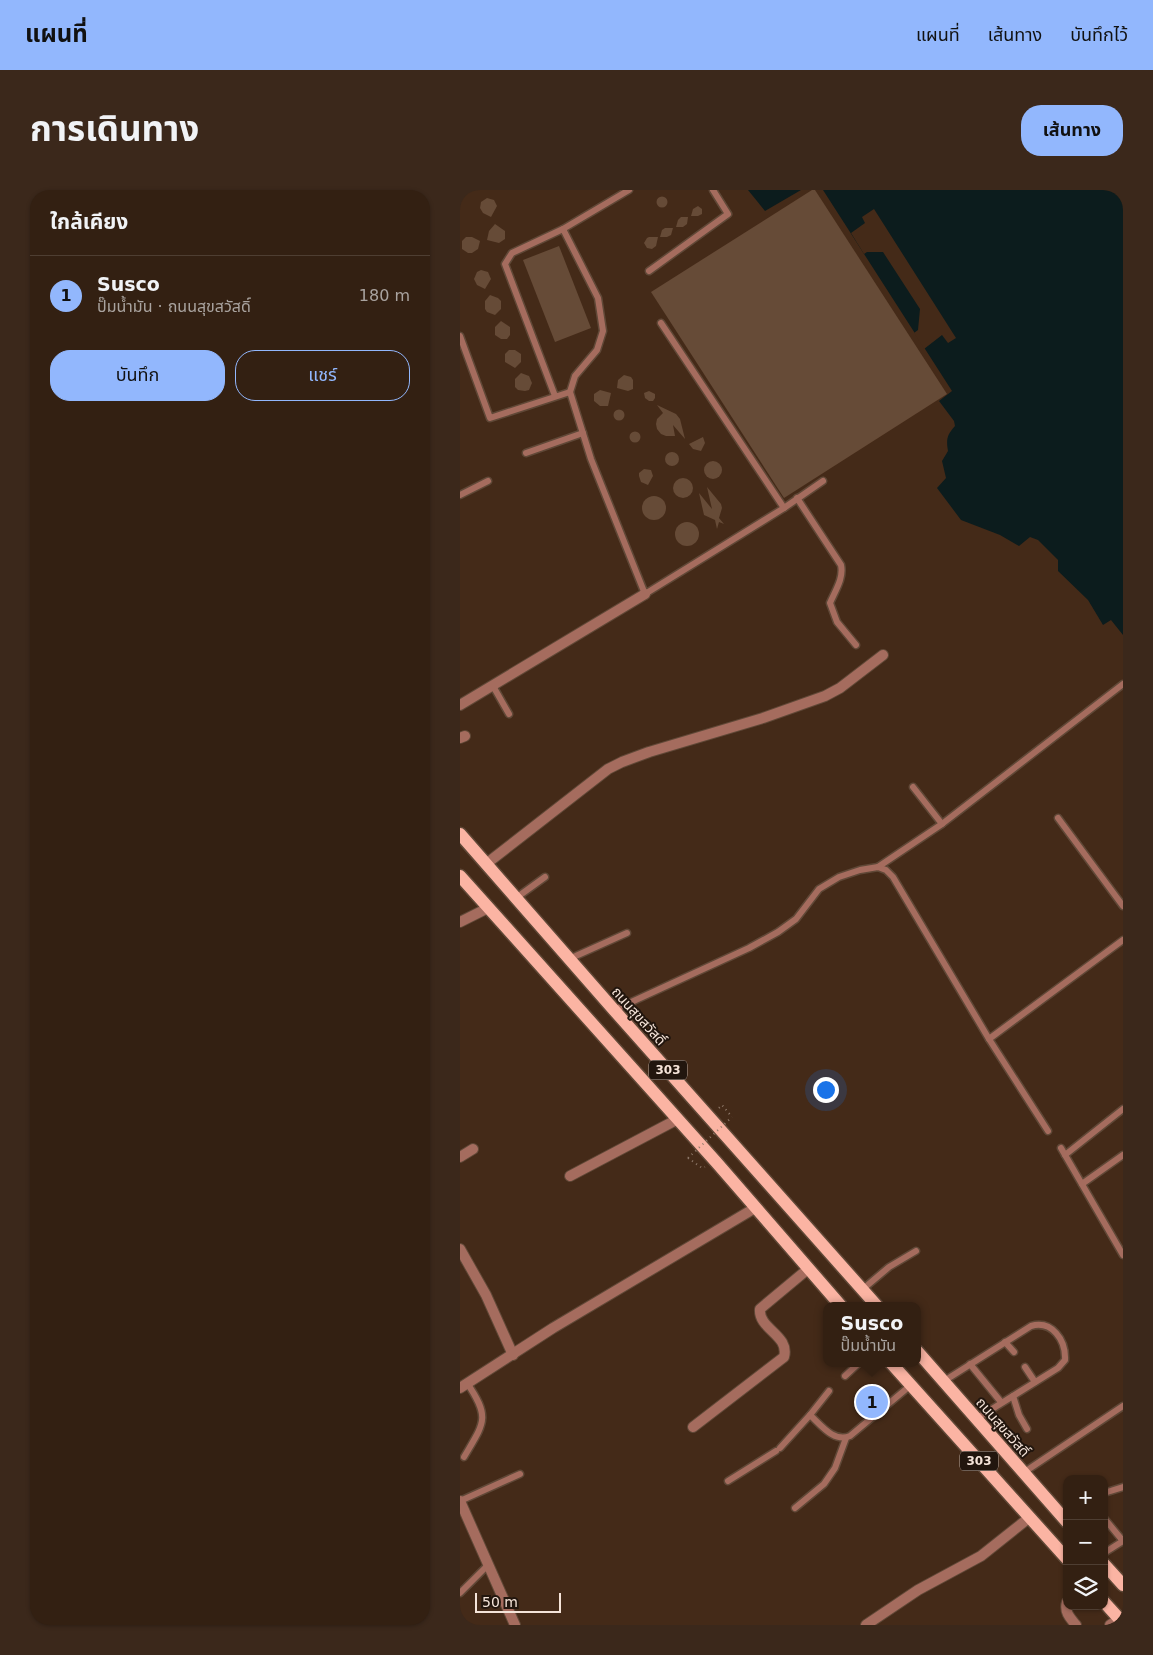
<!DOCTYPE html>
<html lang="th">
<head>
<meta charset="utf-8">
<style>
  body { margin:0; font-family:"DejaVu Sans","Noto Sans Thai",sans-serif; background:#3b281b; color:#f1f3f6 }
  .controls { position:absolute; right:15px; bottom:15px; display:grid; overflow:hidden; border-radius:10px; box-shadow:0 1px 4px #0004 }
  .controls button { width:45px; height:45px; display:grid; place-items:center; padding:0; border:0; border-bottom:1px solid #4e3e32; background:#332012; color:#f1f3f6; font:25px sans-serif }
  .scale { position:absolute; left:15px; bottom:12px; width:86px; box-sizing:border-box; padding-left:5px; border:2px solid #f5e4d9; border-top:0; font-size:14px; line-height:18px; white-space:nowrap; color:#f5e4d9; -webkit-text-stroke:4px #22160e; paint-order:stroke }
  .you { position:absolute; left:365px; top:899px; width:18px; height:18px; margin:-12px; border:4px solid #fff; border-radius:50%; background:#1a73e8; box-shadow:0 0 0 8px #1a73e833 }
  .badge { display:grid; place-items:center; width:32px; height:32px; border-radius:50%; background:#92b7fd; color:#111; font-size:16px; font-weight:700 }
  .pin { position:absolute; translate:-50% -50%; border:2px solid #fff; box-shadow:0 1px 5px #0006 }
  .popup { position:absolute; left:363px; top:1112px; width:98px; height:65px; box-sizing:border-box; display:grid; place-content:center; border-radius:10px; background:#332012; filter:drop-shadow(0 1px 4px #0005); font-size:16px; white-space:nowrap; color:#a9a39f }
  .popup b { font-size:19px; color:#f1f3f6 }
  .popup::after { content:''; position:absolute; left:50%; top:100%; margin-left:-10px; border:10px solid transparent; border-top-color:#332012 }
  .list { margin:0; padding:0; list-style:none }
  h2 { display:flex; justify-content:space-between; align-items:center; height:65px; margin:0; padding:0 20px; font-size:21px }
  h2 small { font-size:16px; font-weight:400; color:#a9a39f }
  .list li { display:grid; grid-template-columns:32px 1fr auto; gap:15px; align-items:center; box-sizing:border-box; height:80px; padding:0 20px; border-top:1px solid #4e3e32 }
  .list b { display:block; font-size:19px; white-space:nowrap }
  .list p { margin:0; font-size:16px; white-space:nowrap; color:#a9a39f }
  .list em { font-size:16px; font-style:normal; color:#a9a39f }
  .actions { display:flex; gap:10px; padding:15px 20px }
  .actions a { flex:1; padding:11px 0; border:1px solid #92b7fd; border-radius:20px; text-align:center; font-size:18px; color:#92b7fd }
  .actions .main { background:#92b7fd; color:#111 }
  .icon { flex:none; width:28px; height:28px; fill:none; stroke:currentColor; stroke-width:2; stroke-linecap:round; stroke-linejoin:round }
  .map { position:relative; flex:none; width:663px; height:1435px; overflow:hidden; border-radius:20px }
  header { display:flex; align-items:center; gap:30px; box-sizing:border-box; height:70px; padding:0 25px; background:#92b7fd; color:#111 }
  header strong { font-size:24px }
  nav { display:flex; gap:28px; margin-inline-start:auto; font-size:18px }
  .intro { display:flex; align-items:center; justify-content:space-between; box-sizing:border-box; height:120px; padding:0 30px }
  h1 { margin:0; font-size:35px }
  .button { padding:12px 22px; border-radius:20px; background:#92b7fd; color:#111; font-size:18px; font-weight:700 }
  main { display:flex; gap:30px; padding:0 30px }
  aside { flex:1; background:#332012; border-radius:20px; box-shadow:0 1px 4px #0004 }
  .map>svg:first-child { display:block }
</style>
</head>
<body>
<header>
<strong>แผนที่</strong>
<nav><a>แผนที่</a><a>เส้นทาง</a><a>บันทึกไว้</a></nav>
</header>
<div class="intro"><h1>การเดินทาง</h1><a class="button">เส้นทาง</a></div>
<main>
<aside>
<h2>ใกล้เคียง<small></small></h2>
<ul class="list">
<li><span class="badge">1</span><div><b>Susco</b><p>ปั๊มน้ำมัน · ถนนสุขสวัสดิ์</p></div><em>180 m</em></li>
</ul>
<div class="actions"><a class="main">บันทึก</a><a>แชร์</a></div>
</aside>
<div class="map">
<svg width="663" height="1435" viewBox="0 0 663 1435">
  <rect width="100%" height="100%" fill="#442a18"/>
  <g fill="#0c1c1d">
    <path d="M288 0H341L305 21Z"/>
    <path d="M363 0H663V445L651 430 643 435 628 410 598 381V370L578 350 570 347 559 356 540 345 501 330 477 298 486 288 482 271 488 261C486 249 487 245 495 236L494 231 479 211 492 201Z"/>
  </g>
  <path fill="#442a18" d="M414 19 496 148 488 153 482 145 464 159 454 143 458 140 460 119 423 62H407L404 64 391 43 405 33 402 27Z"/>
  <g fill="#664b37">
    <path d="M352 0H355L487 204 324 308 191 102Z"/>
    <circle cx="202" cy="12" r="5.5"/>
    <path d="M27 8 34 10 37 16 31 27 23 23 20 18 21 12Z"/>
    <path d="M238 16 242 19V24L238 26H231L233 19Z"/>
    <path d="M221 27H228L227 34 223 37H216L218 30Z"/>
    <path d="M35 34 45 41V49L39 53 27 50 29 41Z"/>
    <path d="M205 38H213L211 45 207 47H200L202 40Z"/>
    <path d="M6 47H12L20 51 18 59 12 63H8L2 59V51Z"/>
    <path d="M189 47H198L196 56 192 59 187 58 184 53 187 48Z"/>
    <path d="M99 56 131 138 95 152 63 70Z"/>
    <path d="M21 80 28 82 31 89 25 99 17 95 14 89 17 82Z"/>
    <path d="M30 105 38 108 41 111V119L35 125 27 122 25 119V111Z"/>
    <path d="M41 131 50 137V145L47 149H41L35 145V137Z"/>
    <path d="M49 160H55L61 164V172L55 178 45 172V164Z"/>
    <path d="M61 183 69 186 72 193 69 200 65 201 58 200 55 197V189Z"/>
    <path d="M164 185 171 187 173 190V199L168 201 157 198 158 190Z"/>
    <path d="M140 200 151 203 148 216H140L134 211V204Z"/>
    <path d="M189 201 195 204V208L193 211H189L185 208 184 203Z"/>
    <path d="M197 215 216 224 220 229 225 249 213 235 215 246H206L201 244 197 239 196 234 197 229 203 223Z"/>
    <circle cx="159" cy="225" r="5.5"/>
    <circle cx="175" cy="247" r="5.5"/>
    <path d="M243 247 245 253 241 261 233 259 229 254Z"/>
    <circle cx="212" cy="269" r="7"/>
    <circle cx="253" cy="280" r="9"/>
    <path d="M184 279 191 280 193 286 188 295 181 292 179 286V283Z"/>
    <circle cx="223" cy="298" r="10"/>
    <path d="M247 297 261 314 262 318 259 328 264 334 259 332 257 339 255 330 244 325 239 303 252 319Z"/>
    <circle cx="194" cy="318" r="12"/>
    <circle cx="227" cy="344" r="12"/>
  </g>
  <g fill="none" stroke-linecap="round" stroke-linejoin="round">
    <g stroke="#604837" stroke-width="9">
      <g id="service">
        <path d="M169 0 103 39 138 108 143 141 137 160 115 186 110 202 131 269 185 404 324 318 363 291"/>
        <path d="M189 81 268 24 253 0"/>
        <path d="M201 133 324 318"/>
        <path d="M0 146 30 228 110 202"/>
        <path d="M95 206 45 74 52 63 103 39"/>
        <path d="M66 263 123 243"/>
        <path d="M0 305 28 291"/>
        <path d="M337 308 381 375C384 388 375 401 370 413L377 432 396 455"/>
        <path d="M33 496 49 524"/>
        <path d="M453 597 482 634"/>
        <path d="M598 628 663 716"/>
        <path d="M418 677 482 634 663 494"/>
        <path d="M56 708 85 687"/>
        <path d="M109 769 167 743"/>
        <path d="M154 820 289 758 318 742 336 729 359 699 379 687 400 680 418 677 426 680 433 687 529 849 588 941"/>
        <path d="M529 849 663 750"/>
        <path d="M601 958 663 1065"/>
        <path d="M605 965 663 919"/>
        <path d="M622 994 663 965"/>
        <path d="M403 1099 429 1077 456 1061"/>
        <path d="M545 1152 554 1162"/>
        <path d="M510 1174 541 1212"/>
        <path d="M565 1177 575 1192"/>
        <path d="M385 1186 399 1173"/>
        <path d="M484 1191 571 1136C592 1130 606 1150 605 1170L598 1178 516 1229"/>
        <path d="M369 1201 350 1225C361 1235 374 1253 390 1246L451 1195"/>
        <path d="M553 1206 559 1225 567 1239"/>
        <path d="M320 1258 350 1225"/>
        <path d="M4 1267C24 1233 31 1228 7 1193"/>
        <path d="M563 1283 663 1216"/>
        <path d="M268 1291 316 1261"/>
        <path d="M644 1303 663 1297"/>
        <path d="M0 1311 60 1284"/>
        <path d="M335 1318 364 1294 375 1278 386 1248"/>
        <path d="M644 1328 663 1351"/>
        <path d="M644 1363 663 1351"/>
        <path d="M0 1403 28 1375"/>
      </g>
    </g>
    <g stroke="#604837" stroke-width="12">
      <g id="minor">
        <path d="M0 515 185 404"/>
        <path d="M0 548 5 546"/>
        <path d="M26 674 148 579 162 572 189 562 303 528 365 506 380 498 423 465"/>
        <path d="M0 967 13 959"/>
        <path d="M110 986 218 929"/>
        <path d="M0 1059 26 1105 53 1165"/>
        <path d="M0 1198 93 1138 295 1018"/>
        <path d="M233 1237 324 1167C330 1145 298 1139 300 1119L348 1079"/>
        <path d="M0 1311 55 1435"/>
        <path d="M607 1412C604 1422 610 1428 616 1435"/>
        <path d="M406 1435 458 1400 521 1366 570 1327"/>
        <path d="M650 1435 659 1429"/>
      </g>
    </g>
    <g stroke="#604837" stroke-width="12">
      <path id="tertiary" d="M0 732 28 718"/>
    </g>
    <g stroke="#604837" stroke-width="15">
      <g id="primary">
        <path d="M0 644 154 820 417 1116"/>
        <path d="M0 686 257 973 381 1116"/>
        <path d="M457 1161 607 1332"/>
        <path d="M431 1173 607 1369"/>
        <path d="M644 1374 663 1395"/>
        <path d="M644 1412 663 1433"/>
      </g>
    </g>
    <g stroke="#917b6c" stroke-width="2" stroke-dasharray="1 4" stroke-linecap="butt">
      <path d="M259 918 262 915 272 927"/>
      <path d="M228 968 242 978 245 977"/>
    </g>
    <use href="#service" stroke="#a56c5e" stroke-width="6"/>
    <use href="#minor" stroke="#a56c5e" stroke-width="10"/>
    <use href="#tertiary" stroke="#a56c5e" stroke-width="10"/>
    <use href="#primary" stroke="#fbb4a3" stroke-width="12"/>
    <path stroke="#917b6c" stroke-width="2" stroke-dasharray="1 4" stroke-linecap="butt" d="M228 968 272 927"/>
  </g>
  <g text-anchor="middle" stroke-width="4" stroke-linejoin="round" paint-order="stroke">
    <g fill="#22160e" stroke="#b6a69c" stroke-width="1">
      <rect x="189" y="870.5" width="38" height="19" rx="4"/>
      <rect x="500" y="1261.5" width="38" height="19" rx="4"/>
    </g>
    <g font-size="12" font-weight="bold" fill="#f5e4d9">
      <text x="208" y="884">303</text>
      <text x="519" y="1275">303</text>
    </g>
    <g font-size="14" fill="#f5e4d9" stroke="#22160e">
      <text transform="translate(179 826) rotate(48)" y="5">ถนนสุขสวัสดิ์</text>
      <text transform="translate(543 1237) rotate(49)" y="5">ถนนสุขสวัสดิ์</text>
    </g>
  </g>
</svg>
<div class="controls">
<button>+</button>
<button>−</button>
<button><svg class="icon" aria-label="layers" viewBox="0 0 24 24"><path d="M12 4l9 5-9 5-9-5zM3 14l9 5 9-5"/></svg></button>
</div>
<div class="scale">50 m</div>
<div class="you"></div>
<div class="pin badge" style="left:412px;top:1212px">1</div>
<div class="popup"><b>Susco</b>ปั๊มน้ำมัน</div>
</div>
</main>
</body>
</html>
